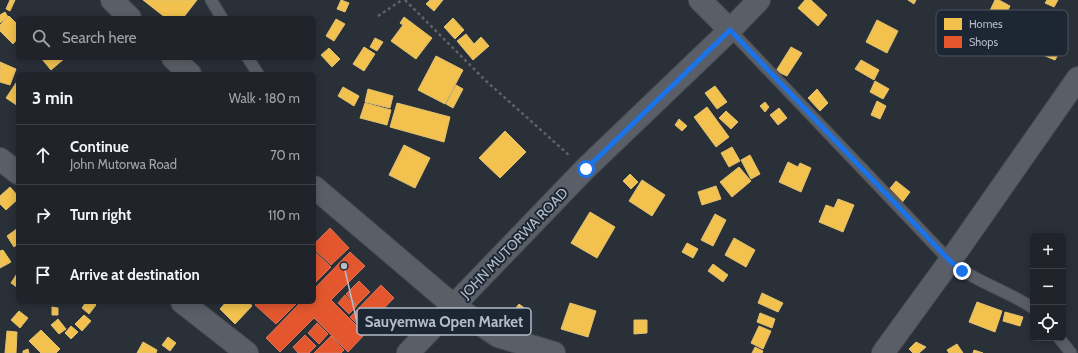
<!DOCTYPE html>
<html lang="en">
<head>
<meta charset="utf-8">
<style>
  body { margin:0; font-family:Cabin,sans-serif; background:#2d3036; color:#f1f3f6 }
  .controls { position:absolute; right:12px; bottom:12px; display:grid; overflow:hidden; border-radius:6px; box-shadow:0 2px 10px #0003 }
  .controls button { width:36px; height:36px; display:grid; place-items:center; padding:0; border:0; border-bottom:1px solid #3d4147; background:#20242a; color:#f1f3f6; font:20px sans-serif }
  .stop { position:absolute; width:12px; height:12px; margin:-9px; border:3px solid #1a73e8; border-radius:50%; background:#fff }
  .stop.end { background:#1a73e8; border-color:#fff; box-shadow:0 1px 4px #0008 }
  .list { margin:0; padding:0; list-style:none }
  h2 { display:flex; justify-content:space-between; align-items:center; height:52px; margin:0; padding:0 16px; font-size:17px }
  h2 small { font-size:13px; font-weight:400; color:#a2a4a8 }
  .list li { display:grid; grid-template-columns:26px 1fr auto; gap:12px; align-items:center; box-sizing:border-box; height:60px; padding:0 16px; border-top:1px solid #3d4147 }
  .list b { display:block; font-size:15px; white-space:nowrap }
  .list p { margin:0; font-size:13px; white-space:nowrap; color:#a2a4a8 }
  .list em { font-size:13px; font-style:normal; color:#a2a4a8 }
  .icon { flex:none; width:22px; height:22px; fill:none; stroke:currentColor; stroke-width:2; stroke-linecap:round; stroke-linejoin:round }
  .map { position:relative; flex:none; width:1078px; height:353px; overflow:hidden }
  .search { position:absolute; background:#20242a; box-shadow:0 2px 10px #0003; left:16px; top:16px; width:300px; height:44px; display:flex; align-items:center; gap:10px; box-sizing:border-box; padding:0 14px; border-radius:6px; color:#a2a4a8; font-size:15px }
  .panel { position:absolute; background:#20242a; box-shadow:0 2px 10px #0003; left:16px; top:72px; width:300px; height:232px; border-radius:6px }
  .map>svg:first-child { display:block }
</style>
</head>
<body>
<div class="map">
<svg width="1078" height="353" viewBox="0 0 1078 353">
  <rect width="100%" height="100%" fill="#2a3038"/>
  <g fill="#f2c14e" stroke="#dfc073">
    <path d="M10 0H15L10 11 6 9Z"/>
    <path d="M143 0H197L183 18H166Z"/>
    <path d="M341 0 349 3 345 12 337 9Z"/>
    <path d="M430 0H443L434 11 426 4Z"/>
    <path d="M805 0H811L827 15 818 26 798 8Z"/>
    <path d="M908 0H916L914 4Z"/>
    <path d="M995 0H999L1010 6 1001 24 987 17Z"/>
    <path d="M1047 0H1058L1054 7 1045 3Z"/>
    <path d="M5 12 8 17 0 23V15Z"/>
    <path d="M9 16 18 25V38L13 44 0 31V25Z"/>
    <path d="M404 17 432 38 416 59 391 41 403 25 400 23Z"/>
    <path d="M453 18 464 30 455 39 444 27Z"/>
    <path d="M336 19 345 24 334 41 326 36Z"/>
    <path d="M877 20 898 31 887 53 866 42Z"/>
    <path d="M466 34 474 44 481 37 489 46 473 60 457 41Z"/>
    <path d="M375 38 383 42 377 51 370 47Z"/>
    <path d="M1043 42 1060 51 1055 60 1038 53Z"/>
    <path d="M364 47 375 54 364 71 353 64Z"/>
    <path d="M791 47 802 53 787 76 776 71Z"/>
    <path d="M329 48 340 59 332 67 321 55Z"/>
    <path d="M436 56 463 70 445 104 418 90Z"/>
    <path d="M41 58H65L51 70Z"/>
    <path d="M861 60 879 70 874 80 855 69Z"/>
    <path d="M0 62 16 69 10 85 0 82Z"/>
    <path d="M18 80V106L6 98Z"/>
    <path d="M875 81 889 89 883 99 870 92Z"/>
    <path d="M456 85 463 89 453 108 446 104Z"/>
    <path d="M715 86 727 102 717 109 705 93Z"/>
    <path d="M343 87 359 96 354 106 338 96Z"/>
    <path d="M368 89 393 96 390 108 365 102Z"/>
    <path d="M817 89 828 103 820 111 808 98Z"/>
    <path d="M877 101 886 106 880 119 871 115Z"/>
    <path d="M765 102 769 107 765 112 760 106Z"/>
    <path d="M365 103 391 110 387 125 360 118Z"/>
    <path d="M397 103 450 117 444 142 390 127Z"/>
    <path d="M707 107 729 137 716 147 694 117Z"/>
    <path d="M779 108 787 118 778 125 770 115Z"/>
    <path d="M726 111 738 122 731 129 719 118Z"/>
    <path d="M679 119 687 126 682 131 675 125Z"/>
    <path d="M505 131 526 152 500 178 479 158Z"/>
    <path d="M404 145 430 158 415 188 389 175Z"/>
    <path d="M732 147 740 161 729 167 721 153Z"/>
    <path d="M750 155 760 174 751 179 741 160Z"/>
    <path d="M788 162 798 167 800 163 811 168 801 192 779 182Z"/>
    <path d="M739 167 751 181 732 197 720 182Z"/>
    <path d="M630 174 638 182 631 189 623 181Z"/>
    <path d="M642 180 665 195 652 216 629 201Z"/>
    <path d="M896 181 910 192 901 204 887 192Z"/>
    <path d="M716 186 721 199 702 205 698 192Z"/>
    <path d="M10 187 18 196V199L6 210 0 204V196Z"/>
    <path d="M838 199 854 205 843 232 819 222 826 205 834 208Z"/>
    <path d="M590 212 615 227 597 258 571 243Z"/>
    <path d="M715 214 726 220 713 246 701 240Z"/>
    <path d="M18 228V244L14 247 7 236Z"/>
    <path d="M734 238 755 250 746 267 725 255Z"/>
    <path d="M687 243 698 249 693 258 682 252Z"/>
    <path d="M3 250 11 262 0 268V251Z"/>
    <path d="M713 264 728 275 723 282 708 271Z"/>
    <path d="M18 272V288L11 283Z"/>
    <path d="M762 293 783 303 778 312 758 303Z"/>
    <path d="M86 302H92L96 305 89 314 82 308Z"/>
    <path d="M226 302H249L252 306 235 324 220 309Z"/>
    <path d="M977 302 1002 311 995 332 969 322Z"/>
    <path d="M570 303 596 311 588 337 561 329Z"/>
    <path d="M519 304 527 310 516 325 508 318Z"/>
    <path d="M52 307 58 308V315H52Z"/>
    <path d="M19 311 28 318 20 328 11 320Z"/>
    <path d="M1005 312 1023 317 1020 326 1003 321Z"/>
    <path d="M760 313 775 319 772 328 757 322Z"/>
    <path d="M84 315 91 321 82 331 75 324Z"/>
    <path d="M58 319 66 329 59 334 51 325Z"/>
    <path d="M634 320H647V333L634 334Z"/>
    <path d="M71 326 78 332 71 339 65 333Z"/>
    <path d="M759 326 771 331 763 349 751 343Z"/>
    <path d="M41 330 60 349 56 353H41L29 341Z"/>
    <path d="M7 331 17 332 16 353H5Z"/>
    <path d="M168 337 176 343 170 351 162 345Z"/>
    <path d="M143 342 157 350 156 353H137Z"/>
    <path d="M916 342 926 347 919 353H913L909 349Z"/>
    <path d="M957 344 963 353H949L947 350Z"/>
    <path d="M755 347 763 351 762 353H752Z"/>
    <path d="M28 349 29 353H23V351Z"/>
    <path d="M974 350 983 353H973Z"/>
  </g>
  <g fill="#e4572e" stroke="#d6755c">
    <path d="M330 228 349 248 331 265 314 249V244Z"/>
    <path d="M314 251 331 267 316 282 314 280Z"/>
    <path d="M350 252 365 266 331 300 365 334 348 352 314 318 280 352 266 338 300 303 299 302H314V285L316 287Z"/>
    <path d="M359 281 370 292 357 305 346 294Z"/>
    <path d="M381 285 394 298 363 330 350 317Z"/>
    <path d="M345 295 357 306 349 314 338 303Z"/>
    <path d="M258 302H294L296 304 276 324 255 305Z"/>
    <path d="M317 323 328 334 319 344 308 333Z"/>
    <path d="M305 335 316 346 309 353H298L293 347Z"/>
    <path d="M331 336 344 350 341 353H314Z"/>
  </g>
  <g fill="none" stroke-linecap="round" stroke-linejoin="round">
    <g stroke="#484c53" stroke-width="13">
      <g id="service">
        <path d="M211 0 222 18"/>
        <path d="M730 30 950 261C975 282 1006 290 1033 308"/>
        <path d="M248 58 258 74"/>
        <path d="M1059 338 1071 353"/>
      </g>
    </g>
    <g stroke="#484c53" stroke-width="24">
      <g id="minor">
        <path d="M112 0 130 18"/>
        <path d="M700 0 730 30"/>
        <path d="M173 58 190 74"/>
        <path d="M0 159 18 173"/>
        <path d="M314 187 454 306 498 336 554 353"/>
        <path d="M182 302 247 353"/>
        <path d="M883 353 950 261 1078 78"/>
      </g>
    </g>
    <g stroke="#484c53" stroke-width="24">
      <path id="tertiary" d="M408 353 585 169 730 30 759 0"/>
    </g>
    <g stroke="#5d636a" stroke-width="2.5" stroke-dasharray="3 3" stroke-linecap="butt">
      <path d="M405 0 485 80 570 156"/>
      <path d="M378 16 402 0"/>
    </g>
    <use href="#service" stroke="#5a5e66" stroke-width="11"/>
    <use href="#minor" stroke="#5a5e66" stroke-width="22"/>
    <use href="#tertiary" stroke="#5a5e66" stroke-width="22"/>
  </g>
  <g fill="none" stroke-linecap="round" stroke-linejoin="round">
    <path stroke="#1a73e8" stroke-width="5" d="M586 169 730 30 950 261 962 271"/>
  </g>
  <g text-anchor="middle" stroke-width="4" stroke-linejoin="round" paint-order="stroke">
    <g font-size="14" fill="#b4bcc9" stroke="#1d2633">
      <text transform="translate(514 243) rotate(-46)" y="5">JOHN MUTORWA ROAD</text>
    </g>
  </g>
  <rect x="936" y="10" width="132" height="46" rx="6" fill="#1d2633" stroke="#4a5360" stroke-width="1"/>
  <rect x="944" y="18" width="18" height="12" fill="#f2c14e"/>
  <rect x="944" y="36" width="18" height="12" fill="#e4572e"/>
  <g font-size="11" fill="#b4bcc9">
    <text x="969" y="28">Homes</text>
    <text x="969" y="46">Shops</text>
  </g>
  <path fill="none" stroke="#b4bcc9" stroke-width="1.5" d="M344 266L357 322"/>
  <circle fill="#b4bcc9" stroke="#1d2633" stroke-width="1.5" cx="344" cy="266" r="4"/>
  <rect fill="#1d2633" stroke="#b4bcc9" stroke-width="1.5" x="357" y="308" width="174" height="27" rx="4"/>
  <g font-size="15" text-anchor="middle" font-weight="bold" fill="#b4bcc9">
    <text x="444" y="327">Sauyemwa Open Market</text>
  </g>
</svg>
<div class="controls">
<button>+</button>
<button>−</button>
<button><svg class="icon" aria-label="locate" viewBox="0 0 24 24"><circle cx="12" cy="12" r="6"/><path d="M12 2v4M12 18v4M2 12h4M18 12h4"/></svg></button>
</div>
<div class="stop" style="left:586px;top:169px"></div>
<div class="stop end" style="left:962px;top:271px"></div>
<div class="search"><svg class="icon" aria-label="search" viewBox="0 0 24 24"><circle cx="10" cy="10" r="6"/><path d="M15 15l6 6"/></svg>Search here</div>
<section class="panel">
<h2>3 min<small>Walk · 180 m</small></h2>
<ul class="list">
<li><svg class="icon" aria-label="ahead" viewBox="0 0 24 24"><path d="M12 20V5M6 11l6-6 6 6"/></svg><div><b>Continue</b><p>John Mutorwa Road</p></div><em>70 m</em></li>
<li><svg class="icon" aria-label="right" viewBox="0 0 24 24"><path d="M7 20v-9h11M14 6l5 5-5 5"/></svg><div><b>Turn right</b></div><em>110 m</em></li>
<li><svg class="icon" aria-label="arrive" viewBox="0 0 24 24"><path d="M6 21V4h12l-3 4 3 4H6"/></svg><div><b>Arrive at destination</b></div></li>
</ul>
</section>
</div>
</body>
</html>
